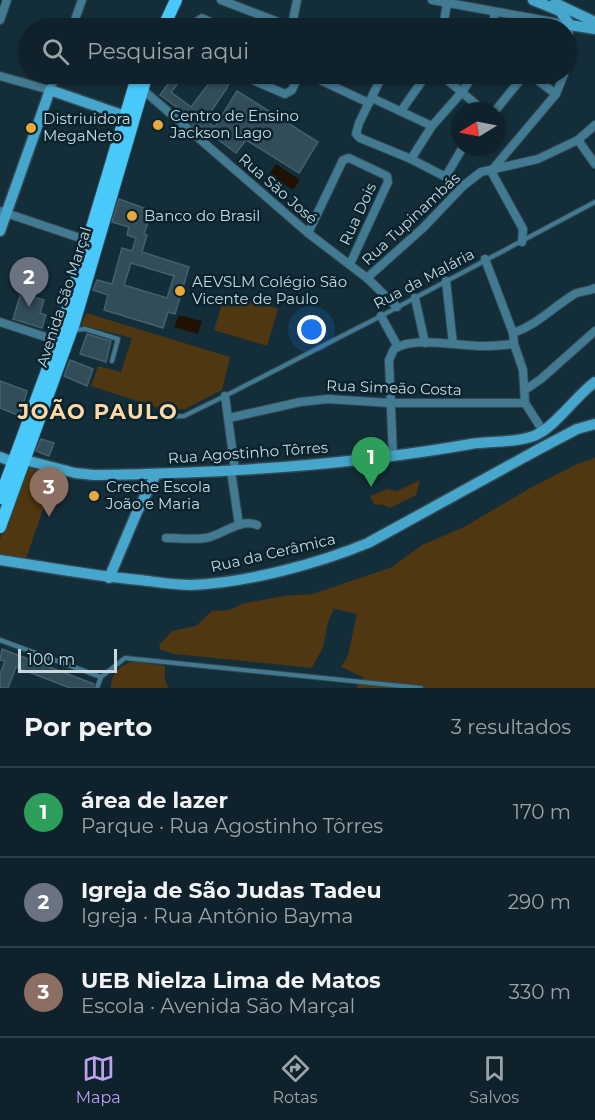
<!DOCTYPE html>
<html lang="pt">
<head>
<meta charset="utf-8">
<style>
  body { margin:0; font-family:Montserrat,sans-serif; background:#182a33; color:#f1f3f6 }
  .compass { position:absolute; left:451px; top:102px; width:54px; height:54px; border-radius:50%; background:#0f222b; box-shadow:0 2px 4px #0004; rotate:260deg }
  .scale { position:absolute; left:18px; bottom:15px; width:99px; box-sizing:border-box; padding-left:6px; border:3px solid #c9d8df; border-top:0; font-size:16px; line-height:21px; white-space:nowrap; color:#c9d8df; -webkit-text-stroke:4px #09242e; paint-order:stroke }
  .you { position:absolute; left:312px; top:330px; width:21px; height:21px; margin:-15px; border:4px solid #fff; border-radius:50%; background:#1a73e8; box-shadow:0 0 0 9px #1a73e833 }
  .badge { display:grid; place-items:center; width:39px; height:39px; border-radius:50%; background:#bca0f2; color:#fff; font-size:20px; font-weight:700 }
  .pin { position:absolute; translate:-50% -50px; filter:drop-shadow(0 2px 3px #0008) }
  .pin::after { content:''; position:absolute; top:32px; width:21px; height:18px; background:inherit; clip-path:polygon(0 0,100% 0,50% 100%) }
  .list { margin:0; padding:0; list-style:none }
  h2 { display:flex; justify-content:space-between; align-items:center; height:78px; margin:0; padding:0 24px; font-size:26px }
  h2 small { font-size:20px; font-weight:400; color:#9ba4a9 }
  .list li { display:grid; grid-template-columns:39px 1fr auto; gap:18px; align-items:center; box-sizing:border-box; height:90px; padding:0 24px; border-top:2px solid #2f3f47 }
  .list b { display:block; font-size:22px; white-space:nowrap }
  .list p { margin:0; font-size:20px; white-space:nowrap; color:#9ba4a9 }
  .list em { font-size:20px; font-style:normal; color:#9ba4a9 }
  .icon { flex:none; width:33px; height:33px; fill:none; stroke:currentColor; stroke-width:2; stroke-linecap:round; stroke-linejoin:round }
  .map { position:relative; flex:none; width:595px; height:688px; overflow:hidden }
  .search { position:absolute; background:#0f222b; box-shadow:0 2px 4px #0004; left:18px; right:18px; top:18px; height:66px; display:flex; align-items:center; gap:15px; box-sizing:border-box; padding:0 21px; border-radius:33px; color:#9ba4a9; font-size:22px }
  .sheet { height:348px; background:#0f222b }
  nav { display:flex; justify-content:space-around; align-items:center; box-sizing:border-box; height:84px; border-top:2px solid #2f3f47; background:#0f222b; font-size:16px; color:#9ba4a9 }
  nav a { display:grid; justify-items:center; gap:3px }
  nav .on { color:#bca0f2 }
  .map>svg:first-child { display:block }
</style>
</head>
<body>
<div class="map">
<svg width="595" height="688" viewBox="0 0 595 688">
  <rect width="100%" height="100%" fill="#142e39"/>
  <g fill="#4f3711">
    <path d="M225 293 278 309 267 346 214 330Z"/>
    <path d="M86 313 230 357 222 390 185 409 165 410 91 386 98 366 121 372 132 338 81 325Z"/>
    <path d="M595 458V688H356L363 677 341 667 348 655 357 614 334 609 328 622 323 647 312 668 175 654 161 650 159 645 172 631 196 626 212 611 229 610 245 603 284 596 313 594 392 567 422 545 464 527 532 487 577 464Z"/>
    <path d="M28 467 54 477 26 559 0 554V539Z"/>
    <path d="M420 480 416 495 390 508 384 505 374 504 370 496 387 489 397 491Z"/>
    <path d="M135 661 165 666V680L168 688H111C111 673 121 664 135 661Z"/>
  </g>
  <g fill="#1f1202">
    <path d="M276 164 300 180 293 190 269 174Z"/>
    <path d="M179 315 202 321 198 334 174 327Z"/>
  </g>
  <g fill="#324c58" stroke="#45606c" stroke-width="1.5" fill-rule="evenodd">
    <path d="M175 74H186L171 92 191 107 210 82 192 74H228L232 76 227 88 205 120 215 127 237 91 318 142 299 173 246 140 236 153 199 125 197 128 194 126 188 121 189 116 160 95Z"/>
    <path d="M119 199 152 211 144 234 147 235 142 252 189 267 175 314 168 312 163 328 104 310 108 295 93 290 97 280 112 284 122 248 132 251 136 238 127 235 129 227 112 222ZM131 263 174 276 167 298 124 285Z"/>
    <path d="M21 293 44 300 40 313 46 315 42 328 13 319Z"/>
    <path d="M87 334 111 341 106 362 80 354Z"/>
    <path d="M70 360 93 369 87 386 64 376Z"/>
    <path d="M0 381 27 391 20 416 0 408Z"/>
    <path d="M41 439 54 443 49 456 36 451Z"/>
    <path d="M2 649 94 684 93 688H70L16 667 8 688H0V674L5 661 0 660Z"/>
  </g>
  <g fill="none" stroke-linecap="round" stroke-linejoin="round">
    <g stroke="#314954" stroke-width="6">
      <g id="lane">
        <path d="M193 28 197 19 202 16 230 28"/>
        <path d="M75 330 85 329 118 339 112 361"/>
        <path d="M166 417 184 416 225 396 381 316 595 202"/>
        <path d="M0 640 101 677"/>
        <path d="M97 688 101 677 125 658 421 688"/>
      </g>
    </g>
    <g stroke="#314954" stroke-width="10">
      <g id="street">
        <path d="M221 0 286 25 293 20 297 0"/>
        <path d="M432 0 570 25 566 52"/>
        <path d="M0 20 7 0"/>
        <path d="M72 28 82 0"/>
        <path d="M443 28 447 3"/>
        <path d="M492 28 495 12"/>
        <path d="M239 74 285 94 292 90 299 74"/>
        <path d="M307 74 369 103"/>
        <path d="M383 74 359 123 356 134 360 138 411 159 463 186"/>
        <path d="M440 74 484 111"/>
        <path d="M529 74 556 94"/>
        <path d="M0 76 50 90 56 74"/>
        <path d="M142 89 308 233 367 278 397 307"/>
        <path d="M372 98 432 126"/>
        <path d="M401 111 427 74"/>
        <path d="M495 111 525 74"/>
        <path d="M578 140 595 164"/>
        <path d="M411 159 432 126 462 92 474 74"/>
        <path d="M492 170 556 94 564 74"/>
        <path d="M491 171 523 229 522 242"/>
        <path d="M446 176 463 147"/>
        <path d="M0 211 89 241"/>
        <path d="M308 233 343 160 349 158 387 176 388 182 350 264"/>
        <path d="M485 259 513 333 514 344 523 370 525 403 543 431"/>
        <path d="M367 278 424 227 463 186 481 172 538 159 578 140 595 125"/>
        <path d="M446 281 453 344"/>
        <path d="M415 298 425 343"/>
        <path d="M381 316 398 347"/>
        <path d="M0 322 58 341"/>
        <path d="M513 333C537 325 552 308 573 295 578 291 588 292 595 288"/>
        <path d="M525 390 541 379 595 331"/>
        <path d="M225 396 235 470"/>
        <path d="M229 418 300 402 328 399 390 403H525"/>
        <path d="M393 457 389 360 394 349C415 335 460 347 485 346 494 346 504 345 514 344"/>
        <path d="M231 471 239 525"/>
        <path d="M166 538C179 538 193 540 206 538 223 535 239 518 257 525"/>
      </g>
    </g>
    <g stroke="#314954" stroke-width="13">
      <g id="secondary">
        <path d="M533 0 560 11 570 25 595 29"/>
        <path d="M555 3 595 22"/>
        <path d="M0 231 50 90 125 116"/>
        <path d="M0 457 13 462 25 460 75 473 94 475C221 473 346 466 471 444 490 441 521 443 538 434 556 425 577 395 595 382"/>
        <path d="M0 560C47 567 93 576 140 580 157 582 174 585 191 585 246 583 317 564 368 543L541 448 577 429 595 424"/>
        <path d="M109 578 137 512 156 474"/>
      </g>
    </g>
    <g stroke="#314954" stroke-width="14">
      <g id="primary">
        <path d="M163 28 176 0"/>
        <path d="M0 498 58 341 138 74"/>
        <path d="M0 527 74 323 147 74"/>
      </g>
    </g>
    <use href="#lane" stroke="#427a91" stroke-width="4"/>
    <use href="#street" stroke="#427a91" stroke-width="8"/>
    <use href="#secondary" stroke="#47a6cc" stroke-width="10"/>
    <use href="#primary" stroke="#48c9fa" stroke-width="12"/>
  </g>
  <g fill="#eca93b" stroke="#09242e" stroke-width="2">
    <circle cx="158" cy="125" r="6"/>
    <circle cx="31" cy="128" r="6"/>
    <circle cx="132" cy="216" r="6"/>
    <circle cx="180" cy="291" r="6"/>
    <circle cx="94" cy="496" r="6"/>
  </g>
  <g text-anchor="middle" stroke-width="5" stroke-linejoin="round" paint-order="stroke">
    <g font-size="15" fill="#c9d8df" stroke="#09242e" text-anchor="start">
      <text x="170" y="121">Centro de Ensino<tspan x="170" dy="17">Jackson Lago</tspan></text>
      <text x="43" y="124">Distriuidora<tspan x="43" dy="17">MegaNeto</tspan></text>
      <text x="144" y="221">Banco do Brasil</text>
      <text x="192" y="287">AEVSLM Colégio São<tspan x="192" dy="17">Vicente de Paulo</tspan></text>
      <text x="106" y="492">Creche Escola<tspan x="106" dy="17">João e Maria</tspan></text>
    </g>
    <g font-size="15" fill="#c9d8df" stroke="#09242e">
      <text transform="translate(278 189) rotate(41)" y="5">Rua São José</text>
      <text transform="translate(358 214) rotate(-65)" y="5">Rua Dois</text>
      <text transform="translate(411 219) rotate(-43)" y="5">Rua Tupinambás</text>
      <text transform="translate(424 279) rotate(-28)" y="5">Rua da Malária</text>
      <text transform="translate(64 297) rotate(-72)" y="5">Avenida São Marçal</text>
      <text transform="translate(394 388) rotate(2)" y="5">Rua Simeão Costa</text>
      <text transform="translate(248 453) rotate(-4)" y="5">Rua Agostinho Tôrres</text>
      <text transform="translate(273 553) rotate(-13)" y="5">Rua da Cerâmica</text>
    </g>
    <g font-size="21" font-weight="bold" letter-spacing="1.5" fill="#ffd8a4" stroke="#09242e">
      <text x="98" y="419">JOÃO PAULO</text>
    </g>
  </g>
</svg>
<svg class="compass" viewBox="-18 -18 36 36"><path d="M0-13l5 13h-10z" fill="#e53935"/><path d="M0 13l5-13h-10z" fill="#9ba4a9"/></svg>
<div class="scale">100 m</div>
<div class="you"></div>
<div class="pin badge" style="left:371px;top:487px;background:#2e9e5b">1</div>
<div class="pin badge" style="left:29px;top:307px;background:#6b7280">2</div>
<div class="pin badge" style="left:49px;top:517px;background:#8d6e63">3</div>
<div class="search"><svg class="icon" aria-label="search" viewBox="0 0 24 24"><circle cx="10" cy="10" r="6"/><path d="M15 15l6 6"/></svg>Pesquisar aqui</div>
</div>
<section class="sheet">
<h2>Por perto<small>3 resultados</small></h2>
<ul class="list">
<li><span class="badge" style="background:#2e9e5b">1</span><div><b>área de lazer</b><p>Parque · Rua Agostinho Tôrres</p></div><em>170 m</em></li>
<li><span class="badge" style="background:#6b7280">2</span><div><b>Igreja de São Judas Tadeu</b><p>Igreja · Rua Antônio Bayma</p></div><em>290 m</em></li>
<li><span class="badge" style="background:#8d6e63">3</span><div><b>UEB Nielza Lima de Matos</b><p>Escola · Avenida São Marçal</p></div><em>330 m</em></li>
</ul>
</section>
<nav>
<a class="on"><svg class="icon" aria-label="map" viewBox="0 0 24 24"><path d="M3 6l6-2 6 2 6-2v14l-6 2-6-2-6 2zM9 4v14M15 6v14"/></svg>Mapa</a>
<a><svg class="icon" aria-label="directions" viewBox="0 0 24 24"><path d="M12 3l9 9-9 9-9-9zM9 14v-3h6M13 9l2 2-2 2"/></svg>Rotas</a>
<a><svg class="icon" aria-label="saved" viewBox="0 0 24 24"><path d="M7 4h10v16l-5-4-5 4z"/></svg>Salvos</a>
</nav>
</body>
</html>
